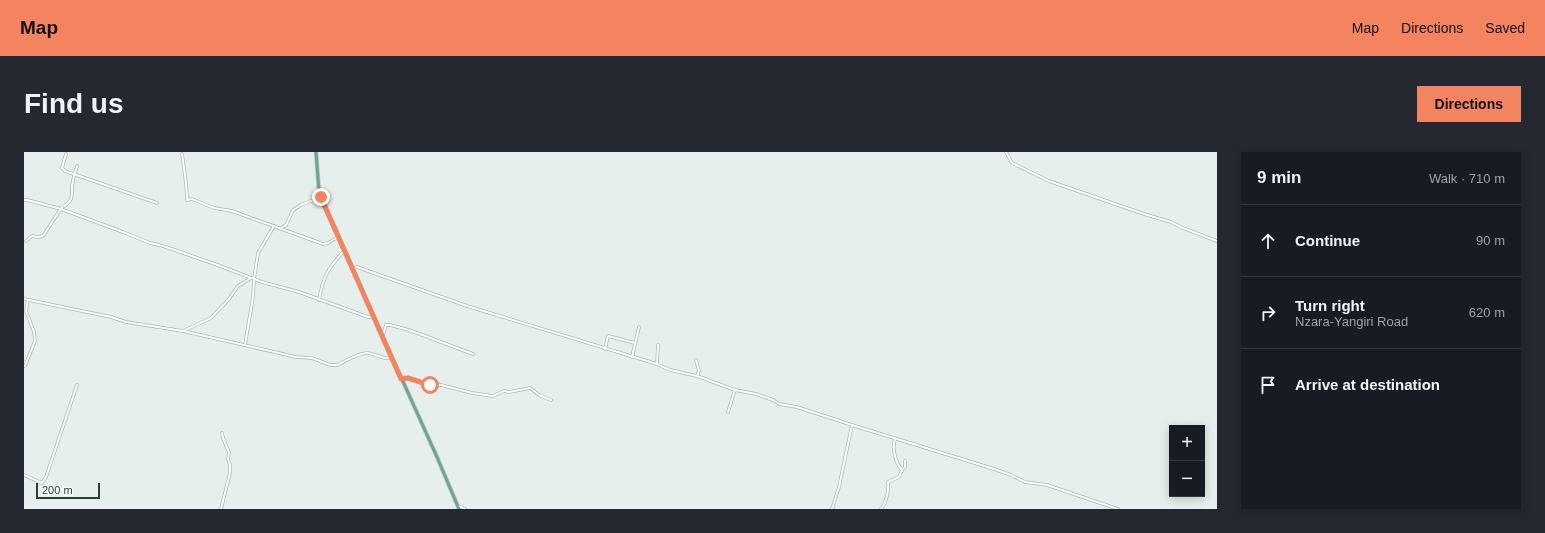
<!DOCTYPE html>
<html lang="en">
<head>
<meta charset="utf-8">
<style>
  body { margin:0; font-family:Helvetica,sans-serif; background:#242831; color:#f1f3f6 }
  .controls { position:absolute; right:12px; bottom:12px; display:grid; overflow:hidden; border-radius:0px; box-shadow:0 2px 10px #0003 }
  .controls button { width:36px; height:36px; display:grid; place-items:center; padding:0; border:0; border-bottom:1px solid #363941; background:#171b24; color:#f1f3f6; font:20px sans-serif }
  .scale { position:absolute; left:12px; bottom:10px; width:64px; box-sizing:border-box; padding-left:4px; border:2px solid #24423a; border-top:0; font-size:11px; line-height:14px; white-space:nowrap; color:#24423a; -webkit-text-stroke:3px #f7fbf9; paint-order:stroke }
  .stop { position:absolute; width:12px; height:12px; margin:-9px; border:3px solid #f4845f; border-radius:50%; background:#fff }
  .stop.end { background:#f4845f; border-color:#fff; box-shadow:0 1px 4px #0008 }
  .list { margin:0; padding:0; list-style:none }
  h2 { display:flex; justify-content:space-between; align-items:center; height:52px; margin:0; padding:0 16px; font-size:17px }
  h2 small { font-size:13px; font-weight:400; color:#9ea1a6 }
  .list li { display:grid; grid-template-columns:26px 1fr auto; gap:12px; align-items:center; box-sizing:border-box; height:72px; padding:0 16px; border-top:1px solid #363941 }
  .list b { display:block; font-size:15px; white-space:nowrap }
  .list p { margin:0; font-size:13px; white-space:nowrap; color:#9ea1a6 }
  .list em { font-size:13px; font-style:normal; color:#9ea1a6 }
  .icon { flex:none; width:22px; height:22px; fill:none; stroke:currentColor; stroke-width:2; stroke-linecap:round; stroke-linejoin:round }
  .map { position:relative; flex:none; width:1193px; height:357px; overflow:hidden; border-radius:0px }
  header { display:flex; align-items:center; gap:24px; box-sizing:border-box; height:56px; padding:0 20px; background:#f4845f; color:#111 }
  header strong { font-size:19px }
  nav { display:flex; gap:22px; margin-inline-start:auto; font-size:14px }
  .intro { display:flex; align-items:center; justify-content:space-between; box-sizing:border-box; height:96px; padding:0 24px }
  h1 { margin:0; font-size:28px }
  .button { padding:10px 18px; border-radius:0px; background:#f4845f; color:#111; font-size:14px; font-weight:700 }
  main { display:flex; gap:24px; padding:0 24px }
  aside { flex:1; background:#171b24; border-radius:0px; box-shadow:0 2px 10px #0003 }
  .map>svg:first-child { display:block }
</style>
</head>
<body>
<header>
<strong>Map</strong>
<nav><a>Map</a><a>Directions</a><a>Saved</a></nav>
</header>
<div class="intro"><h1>Find us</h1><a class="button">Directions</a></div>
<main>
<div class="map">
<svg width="1193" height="357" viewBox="0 0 1193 357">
  <rect width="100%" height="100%" fill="#e6efeb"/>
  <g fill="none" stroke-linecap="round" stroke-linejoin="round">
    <g stroke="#a8b8b2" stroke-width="3.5">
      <g id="street">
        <path d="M982 0 988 11 1025 29 1120 62 1147 70 1159 76 1193 89"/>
        <path d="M42 2 38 16 41 19 133 51"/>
        <path d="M158 2C160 17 163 32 163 48L168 47 190 56 208 59 299 92 304 91 314 85"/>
        <path d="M0 48H3L37 57 99 80 126 91 139 94 191 112 238 130 275 140 344 165H349"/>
        <path d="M257 76 262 73 269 58 277 53 289 48 296 41"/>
        <path d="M2 89 8 84 14 85 19 84 38 55C49 50 48 44 48 34 49 27 51 20 53 14"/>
        <path d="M328 117 333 115 443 154 633 212 646 218 673 224 711 238 732 242 749 248 755 252 773 255 828 273 970 317 987 323 1001 330 1023 333 1094 357"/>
        <path d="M0 147 87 165 102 170 159 179 187 166 205 147 214 134 227 126"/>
        <path d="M295 148C299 125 304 116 320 99"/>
        <path d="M159 179 272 205 288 206 306 213H313C322 209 332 202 343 201 351 201 359 209 368 205"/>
        <path d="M359 183 362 173H366L385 178 449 202"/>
        <path d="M221 193 229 145 230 127 234 101 250 74"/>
        <path d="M581 197 584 184 611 191"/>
        <path d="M608 205 615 175"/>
        <path d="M672 208 675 219 673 224"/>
        <path d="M633 212 634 193"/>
        <path d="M1 214 11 189 10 180 2 159 4 148"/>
        <path d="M378 227 383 226 400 232 417 233 448 241 469 244 480 239 485 240 506 236 515 243 527 248"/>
        <path d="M704 260 711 238"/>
        <path d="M871 287C868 297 871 310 878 318"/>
        <path d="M0 323 18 331 22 325 53 233"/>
        <path d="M435 354 441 357"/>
        <path d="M197 357 206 321V313L204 307 205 300 199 286 198 281"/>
        <path d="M808 357 815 335 828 273"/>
        <path d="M857 357C862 351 865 339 864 330L875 325 878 318 881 315V309"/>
      </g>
    </g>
    <g stroke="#c2cac8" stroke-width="4.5">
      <path id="primary" d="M292 0 295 39 299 52 413 305 435 357"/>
    </g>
    <use href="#street" stroke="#fff" stroke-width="2"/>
    <use href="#primary" stroke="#6aa596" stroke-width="3"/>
  </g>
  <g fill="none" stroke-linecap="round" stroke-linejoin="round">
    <path stroke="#f4845f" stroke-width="5" d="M297 45 377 227 384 226 406 233"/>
  </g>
</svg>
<div class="controls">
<button>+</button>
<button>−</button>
</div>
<div class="scale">200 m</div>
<div class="stop" style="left:406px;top:233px"></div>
<div class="stop end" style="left:297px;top:45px"></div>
</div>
<aside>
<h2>9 min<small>Walk · 710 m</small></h2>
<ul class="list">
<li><svg class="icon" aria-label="ahead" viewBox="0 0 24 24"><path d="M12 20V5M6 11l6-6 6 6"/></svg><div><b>Continue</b></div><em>90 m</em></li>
<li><svg class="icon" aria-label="right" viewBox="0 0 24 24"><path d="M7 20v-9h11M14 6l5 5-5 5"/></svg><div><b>Turn right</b><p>Nzara-Yangiri Road</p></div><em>620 m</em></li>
<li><svg class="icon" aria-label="arrive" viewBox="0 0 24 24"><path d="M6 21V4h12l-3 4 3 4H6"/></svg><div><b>Arrive at destination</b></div></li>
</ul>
</aside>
</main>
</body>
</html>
